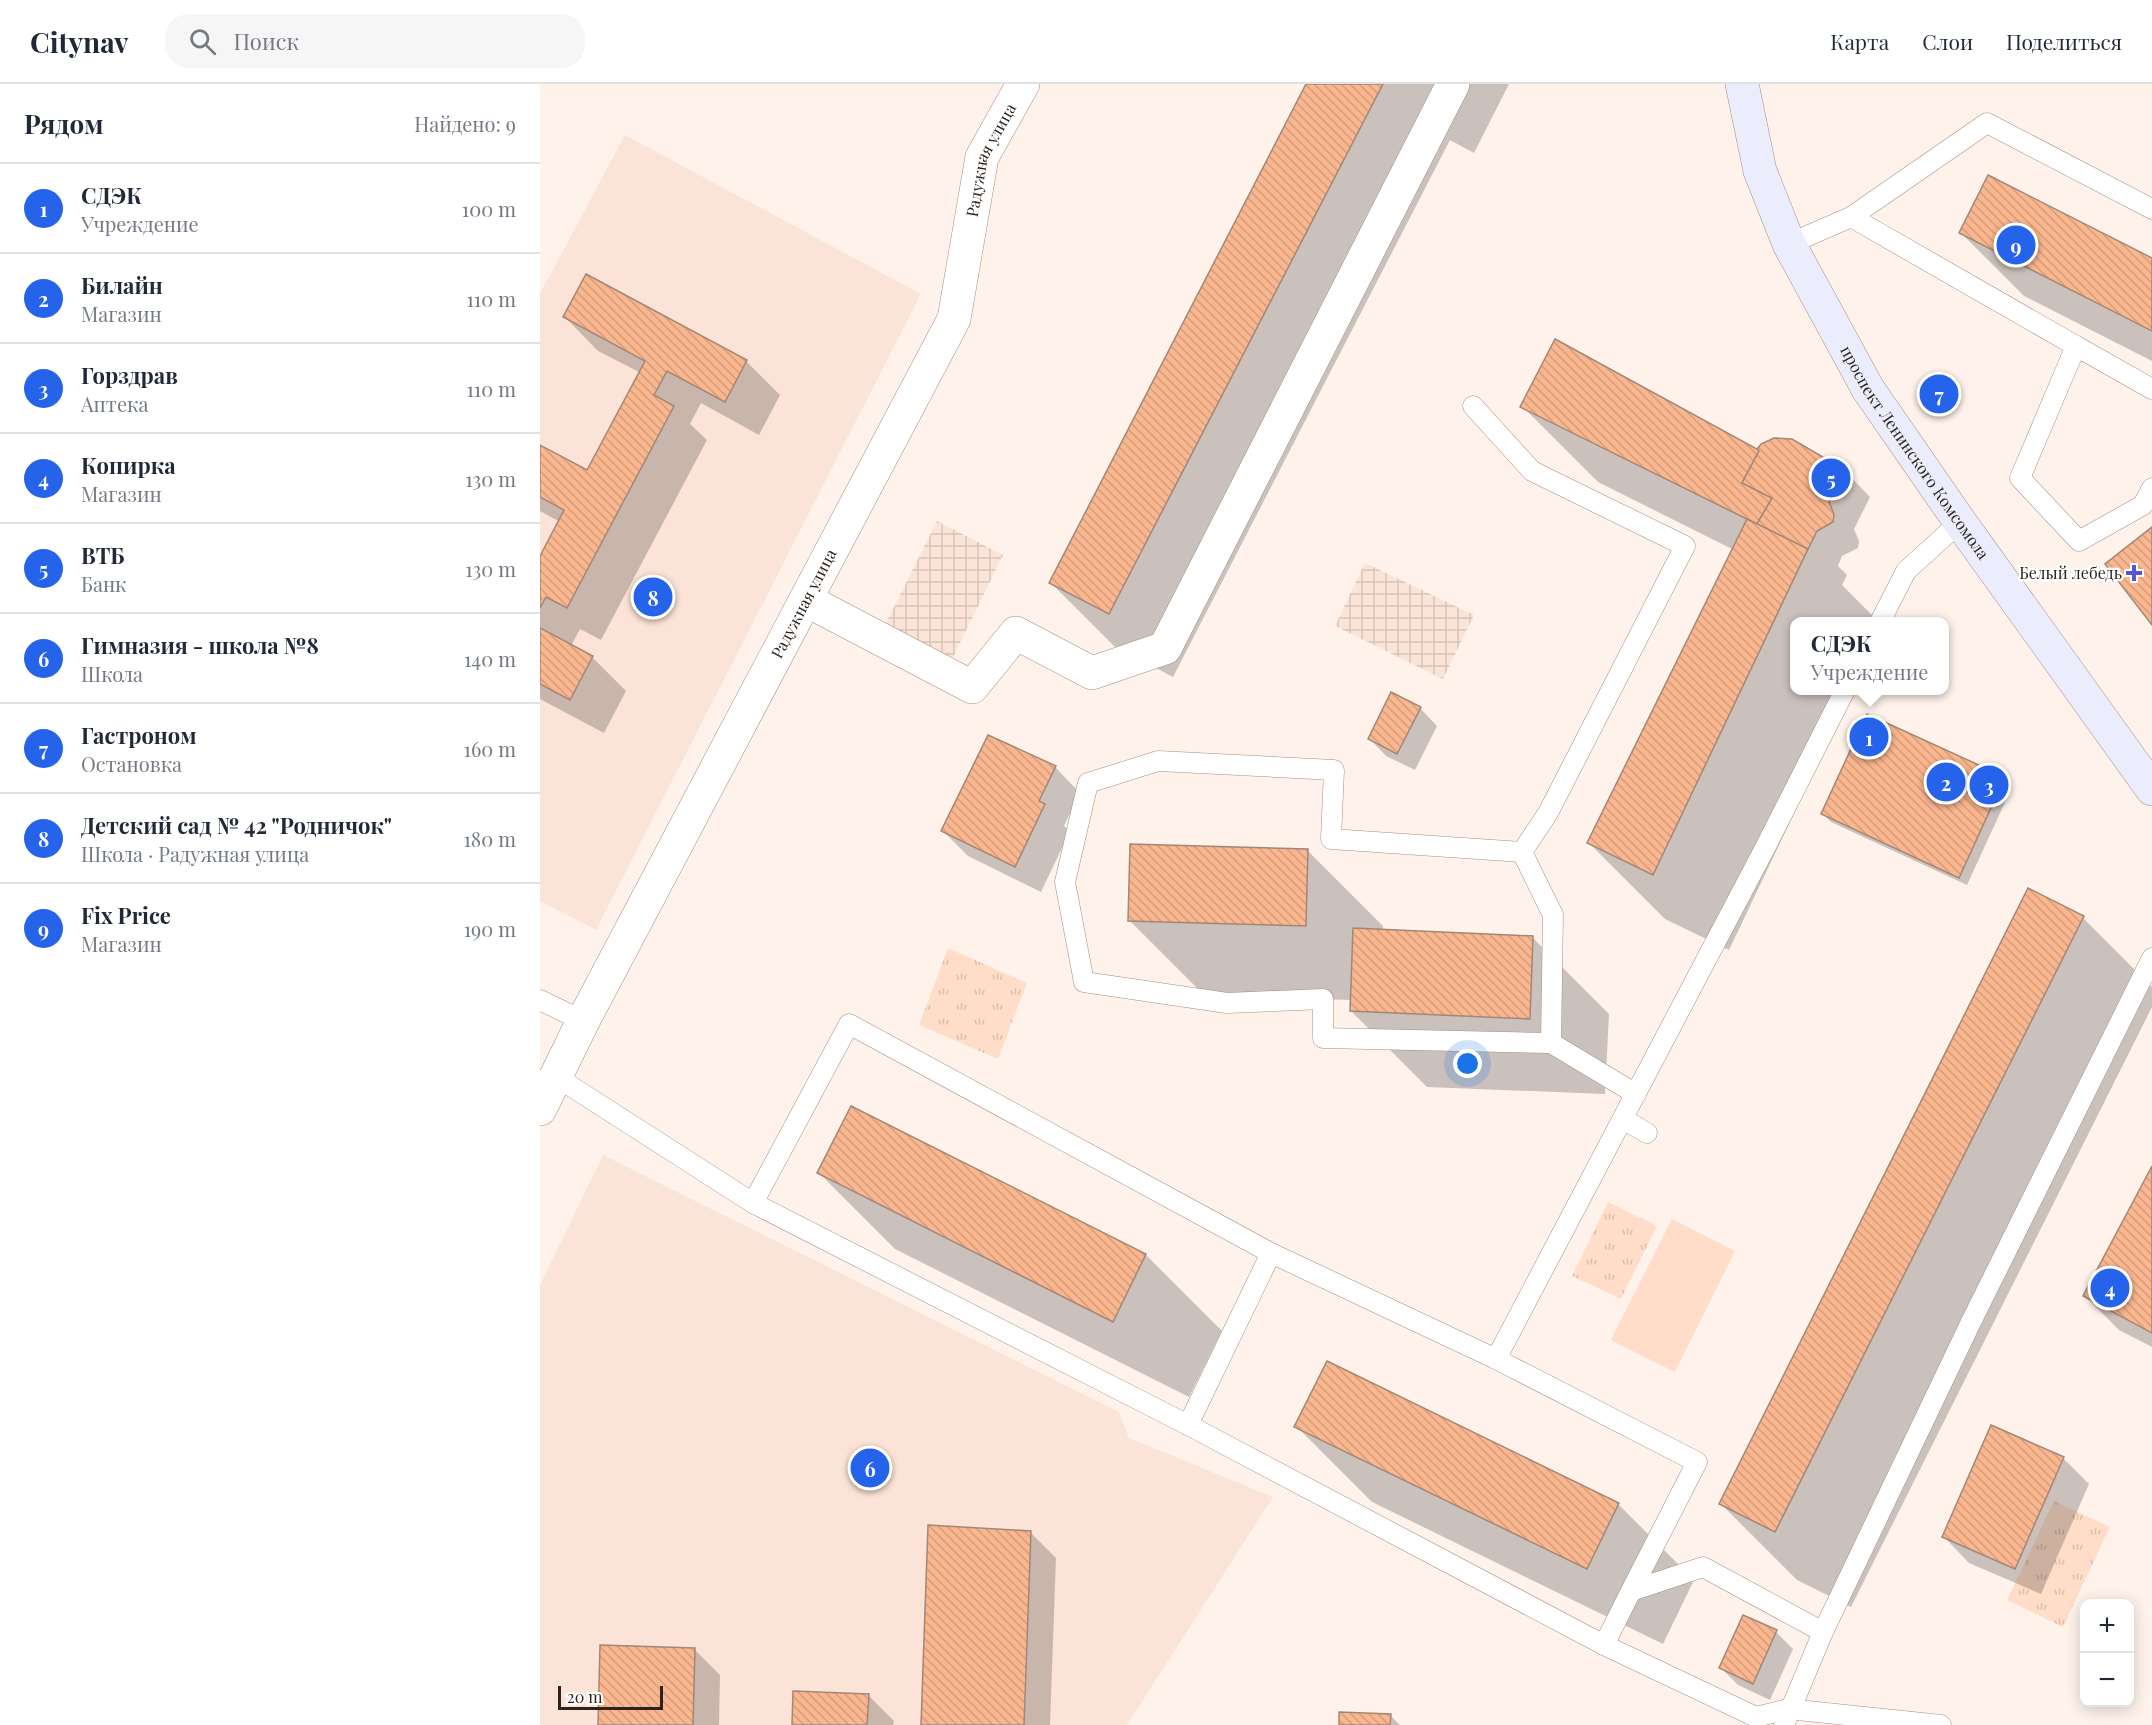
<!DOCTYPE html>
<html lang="ru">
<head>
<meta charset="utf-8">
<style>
  body { margin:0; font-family:"Playfair Display",serif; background:#f6f6f7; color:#1f2937 }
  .controls { position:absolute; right:18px; bottom:18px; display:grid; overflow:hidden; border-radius:12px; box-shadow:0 3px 15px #0003 }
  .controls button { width:54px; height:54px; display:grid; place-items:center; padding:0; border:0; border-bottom:2px solid #e0e1e3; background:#fff; color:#1f2937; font:30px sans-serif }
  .scale { position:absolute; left:18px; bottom:15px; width:105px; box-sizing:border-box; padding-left:6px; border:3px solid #2d231c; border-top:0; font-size:16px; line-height:21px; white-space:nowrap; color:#2d231c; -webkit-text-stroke:4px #fff; paint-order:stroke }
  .you { position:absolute; left:928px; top:980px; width:21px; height:21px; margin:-15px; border:4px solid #fff; border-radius:50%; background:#1a73e8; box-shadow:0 0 0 9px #1a73e833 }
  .badge { display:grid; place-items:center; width:39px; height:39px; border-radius:50%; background:#2563eb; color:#fff; font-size:20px; font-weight:700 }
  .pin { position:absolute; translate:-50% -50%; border:3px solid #fff; box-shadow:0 2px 6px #0006 }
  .popup { position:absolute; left:1250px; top:533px; width:159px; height:78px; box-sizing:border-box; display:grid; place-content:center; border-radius:12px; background:#fff; filter:drop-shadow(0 2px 4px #0005); font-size:20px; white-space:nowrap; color:#747a83 }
  .popup b { font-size:22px; color:#1f2937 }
  .popup::after { content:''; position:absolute; left:50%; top:100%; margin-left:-12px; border:12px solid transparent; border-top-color:#fff }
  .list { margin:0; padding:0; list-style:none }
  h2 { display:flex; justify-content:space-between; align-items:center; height:78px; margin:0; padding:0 24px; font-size:26px }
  h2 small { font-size:20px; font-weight:400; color:#747a83 }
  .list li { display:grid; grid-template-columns:39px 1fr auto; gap:18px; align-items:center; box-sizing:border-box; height:90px; padding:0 24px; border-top:2px solid #e0e1e3 }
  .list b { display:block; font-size:22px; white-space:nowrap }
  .list p { margin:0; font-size:20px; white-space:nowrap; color:#747a83 }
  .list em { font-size:20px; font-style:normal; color:#747a83 }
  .icon { flex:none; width:33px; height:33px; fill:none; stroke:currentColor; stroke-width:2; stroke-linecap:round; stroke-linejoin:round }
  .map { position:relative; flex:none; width:1612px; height:1641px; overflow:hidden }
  header { display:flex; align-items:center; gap:36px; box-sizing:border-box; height:84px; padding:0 30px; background:#fff; border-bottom:2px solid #e0e1e3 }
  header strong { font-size:28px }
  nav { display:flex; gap:33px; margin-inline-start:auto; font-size:21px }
  .search { width:420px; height:54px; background:#f6f6f7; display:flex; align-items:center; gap:15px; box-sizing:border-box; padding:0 21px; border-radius:24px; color:#747a83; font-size:22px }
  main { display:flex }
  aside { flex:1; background:#fff }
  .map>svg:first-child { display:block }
</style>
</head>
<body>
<header>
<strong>Citynav</strong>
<div class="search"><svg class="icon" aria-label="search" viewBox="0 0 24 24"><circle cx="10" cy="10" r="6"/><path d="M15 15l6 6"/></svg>Поиск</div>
<nav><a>Карта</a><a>Слои</a><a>Поделиться</a></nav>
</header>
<main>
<aside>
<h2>Рядом<small>Найдено: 9</small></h2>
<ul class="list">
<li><span class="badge">1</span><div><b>СДЭК</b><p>Учреждение</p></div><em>100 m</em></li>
<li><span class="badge">2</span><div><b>Билайн</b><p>Магазин</p></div><em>110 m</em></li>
<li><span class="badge">3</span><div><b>Горздрав</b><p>Аптека</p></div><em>110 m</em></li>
<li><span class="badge">4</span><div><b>Копирка</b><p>Магазин</p></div><em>130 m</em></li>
<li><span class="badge">5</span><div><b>ВТБ</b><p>Банк</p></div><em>130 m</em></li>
<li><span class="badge">6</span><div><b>Гимназия - школа №8</b><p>Школа</p></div><em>140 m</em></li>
<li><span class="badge">7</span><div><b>Гастроном</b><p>Остановка</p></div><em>160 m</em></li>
<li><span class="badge">8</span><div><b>Детский сад № 42 &quot;Родничок&quot;</b><p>Школа · Радужная улица</p></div><em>180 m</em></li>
<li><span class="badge">9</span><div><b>Fix Price</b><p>Магазин</p></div><em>190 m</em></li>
</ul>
</aside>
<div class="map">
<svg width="1612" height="1641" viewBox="0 0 1612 1641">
  <defs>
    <pattern id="industrial-grid" width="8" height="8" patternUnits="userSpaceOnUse" patternTransform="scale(1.5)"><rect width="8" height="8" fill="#fbe4d7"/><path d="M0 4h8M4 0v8" fill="none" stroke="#d7c3b8"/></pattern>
    <pattern id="park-tufts" width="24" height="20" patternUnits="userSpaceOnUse" patternTransform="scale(1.5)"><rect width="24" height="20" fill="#ffddc9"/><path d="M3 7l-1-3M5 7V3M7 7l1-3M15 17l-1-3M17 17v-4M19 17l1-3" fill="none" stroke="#dbbdac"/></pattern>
    <pattern id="building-back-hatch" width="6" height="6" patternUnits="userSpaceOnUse" patternTransform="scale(1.5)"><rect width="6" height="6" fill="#fab78f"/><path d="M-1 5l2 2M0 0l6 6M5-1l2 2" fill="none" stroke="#d79d7b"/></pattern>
  </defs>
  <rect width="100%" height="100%" fill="#fef2eb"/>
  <g fill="#fbe4d7">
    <path d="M85 51 381 210 56 846 0 817V210Z"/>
    <path d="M63 1071 579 1328 589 1354 733 1413 587 1641H0V1201Z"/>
  </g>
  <g fill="url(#industrial-grid)">
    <path d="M397 437 463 471 411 577 344 543Z"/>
    <path d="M825 479 934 531 903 595 795 542Z"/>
  </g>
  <g fill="url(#park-tufts)">
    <path d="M408 864 487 899 458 975 379 941Z"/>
    <path d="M1068 1118 1117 1142 1081 1215 1032 1192Z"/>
    <path d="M1514 1417 1570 1443 1523 1543 1467 1516Z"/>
  </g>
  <path fill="#ffddc9" d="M1132 1135 1195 1167 1135 1288 1071 1256Z"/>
  <g fill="#0003">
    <path d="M768 0H969L934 69 910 56 633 593 574 562 511 499Z"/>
    <path d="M1421 149 1612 175V277L1484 212Z"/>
    <path d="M25 233 206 277 240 311 219 351 161 319 150 340 167 356 61 556 40 545 31 562 52 573 86 607 64 649 0 615V475L20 438 0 427V363L48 388 101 289 58 267Z"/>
    <path d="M982 322 1216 366 1251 356 1305 387 1330 413 1314 445 1319 457 1318 464 1302 472 1298 482 1307 491 1302 501 1339 538H1254V606H1313L1189 866 1125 835 1049 759 1194 466 1058 398Z"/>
    <path d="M880 624 897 642 875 686 846 672 829 654Z"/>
    <path d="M515 683 540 709 524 742 530 747 501 808 428 772 402 746Z"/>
    <path d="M1464 694 1472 703 1427 801 1291 738 1283 730Z"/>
    <path d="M767 766 843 842V847L993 854 1069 930 1065 1010 887 1003 811 927 812 916 665 912 589 836Z"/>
    <path d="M1543 834 1612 903V923L1311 1523 1257 1496 1181 1420Z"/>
    <path d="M312 1024 606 1171 682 1247 649 1313 355 1165 279 1089Z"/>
    <path d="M1612 1086V1263L1579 1246 1545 1212Z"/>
    <path d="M756 1342 1078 1420 1154 1496 1123 1560 832 1418Z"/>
    <path d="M1523 1374 1549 1400 1501 1510 1429 1479 1404 1453Z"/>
    <path d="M490 1448 516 1474 510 1641H382Z"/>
    <path d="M1236 1548 1253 1565 1230 1616 1198 1601 1181 1584Z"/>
    <path d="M154 1565 180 1591 179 1641H59Z"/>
    <path d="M328 1611 354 1637 353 1641H254Z"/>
    <path d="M850 1631 860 1641H800Z"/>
  </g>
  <g fill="url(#building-back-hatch)" stroke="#a28777" stroke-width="1.5">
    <path d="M766 0H843L569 530 509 499Z"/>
    <path d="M1448 91 1612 174V247L1419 149Z"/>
    <path d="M46 190 207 276 185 318 127 287 114 311 134 322 27 524 6 513 0 524V472L24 426 0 413V361L47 386 105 277 23 233Z"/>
    <path d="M1015 255 1217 365 1219 367 1202 399 1232 414 1217 440 980 323Z"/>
    <path d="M1234 354 1252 355 1305 386 1289 418 1294 430 1293 438 1277 447 1268 465 1217 440 1232 414 1202 399 1219 367 1217 365 1221 360Z"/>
    <path d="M1207 435 1268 465 1113 791 1047 759Z"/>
    <path d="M1612 443V541L1565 480Z"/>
    <path d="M0 544 53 572 30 616 0 600Z"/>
    <path d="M851 608 881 623 857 670 828 655Z"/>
    <path d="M1327 630 1465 693 1419 794 1281 730Z"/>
    <path d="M448 651 516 682 499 717 505 720 475 783 401 747Z"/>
    <path d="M590 760 768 765 766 842 588 837Z"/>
    <path d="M1488 804 1544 832 1235 1448 1179 1420Z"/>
    <path d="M813 844 993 852 990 935 810 927Z"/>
    <path d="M311 1022 606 1170 573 1238 277 1089Z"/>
    <path d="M1612 1082V1249L1543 1212Z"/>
    <path d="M787 1277 1079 1419 1047 1485 754 1343Z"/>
    <path d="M1451 1341 1524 1373 1475 1485 1402 1453Z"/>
    <path d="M388 1441 491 1447 484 1641H381Z"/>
    <path d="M1203 1531 1237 1546 1213 1600 1179 1584Z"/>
    <path d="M60 1561 155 1564 153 1641H58Z"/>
    <path d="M253 1607 329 1610 327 1641H252Z"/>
    <path d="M799 1628 851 1630 850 1641H799Z"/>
  </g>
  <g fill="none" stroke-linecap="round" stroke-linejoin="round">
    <g stroke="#a98e7e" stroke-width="21">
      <g id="service">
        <path d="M1311 133 1536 262"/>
        <path d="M1249 160 1311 133 1447 39 1612 125"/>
        <path d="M1612 305 1536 262 1480 394 1539 457 1603 421 1612 404"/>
        <path d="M933 322 992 387 1145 462 1008 729 982 768"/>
        <path d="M1340 538 1366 487 1420 438"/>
        <path d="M982 768 791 755 794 686 618 677 548 699 525 798 544 898 687 919 783 915V954L1011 959 1096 1010"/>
        <path d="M982 768 1013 831 1011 959"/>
        <path d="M0 916 43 937"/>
        <path d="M15 992 213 1119 648 1341 1064 1561 1216 1633 1248 1625 1401 1641"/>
        <path d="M1083 1035 1107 1049"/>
        <path d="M213 1119 309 940 731 1169"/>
        <path d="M648 1341 731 1169 956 1275"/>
        <path d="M1283 1548 1163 1483 1091 1507 1157 1378 956 1275 1225 764 1305 606"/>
        <path d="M1064 1561 1091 1507"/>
        <path d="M1244 1641 1283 1548 1430 1240 1612 874"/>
      </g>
    </g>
    <g stroke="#a98e7e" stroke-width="34">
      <g id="minor">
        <path d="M266 516 432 603 476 549 552 589 625 564 913 0"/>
        <path id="s1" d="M0 1025 43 937 414 235 442 73 483 0"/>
      </g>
    </g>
    <g stroke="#a98e7e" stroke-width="34">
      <g id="secondary">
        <path id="s2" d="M1202 0 1220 87 1249 160 1328 305 1420 438 1612 705"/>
      </g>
    </g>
    <use href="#service" stroke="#fff" stroke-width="20"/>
    <use href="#minor" stroke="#fff" stroke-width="33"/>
    <use href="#secondary" stroke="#ebedfd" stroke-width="33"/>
  </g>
  <path fill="#5555cd" stroke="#fff" stroke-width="2" d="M1591 480h6v6h6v6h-6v6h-6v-6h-6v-6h6z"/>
  <g text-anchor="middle" stroke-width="4.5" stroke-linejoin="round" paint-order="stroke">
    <g font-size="16" fill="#2d231c" stroke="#fff">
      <text dy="6" stroke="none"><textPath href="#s1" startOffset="1056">Радужная улица</textPath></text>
      <text dy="6" stroke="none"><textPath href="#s2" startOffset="411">проспект Ленинского Комсомола</textPath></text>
      <text dy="6" stroke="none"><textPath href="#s1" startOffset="570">Радужная улица</textPath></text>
    </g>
    <g font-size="16" fill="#2d231c" stroke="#fff" text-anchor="end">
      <text x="1582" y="495">Белый лебедь</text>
    </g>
  </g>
</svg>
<div class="controls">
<button>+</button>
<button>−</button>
</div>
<div class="scale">20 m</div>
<div class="you"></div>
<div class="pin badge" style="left:1329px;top:653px">1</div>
<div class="popup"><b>СДЭК</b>Учреждение</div>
<div class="pin badge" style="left:1406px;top:698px">2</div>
<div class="pin badge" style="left:1449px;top:701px">3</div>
<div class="pin badge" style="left:1570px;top:1204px">4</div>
<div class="pin badge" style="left:1291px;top:394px">5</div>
<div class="pin badge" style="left:330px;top:1384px">6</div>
<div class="pin badge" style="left:1399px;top:310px">7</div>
<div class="pin badge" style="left:113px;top:513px">8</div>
<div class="pin badge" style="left:1476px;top:161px">9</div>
</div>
</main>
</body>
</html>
